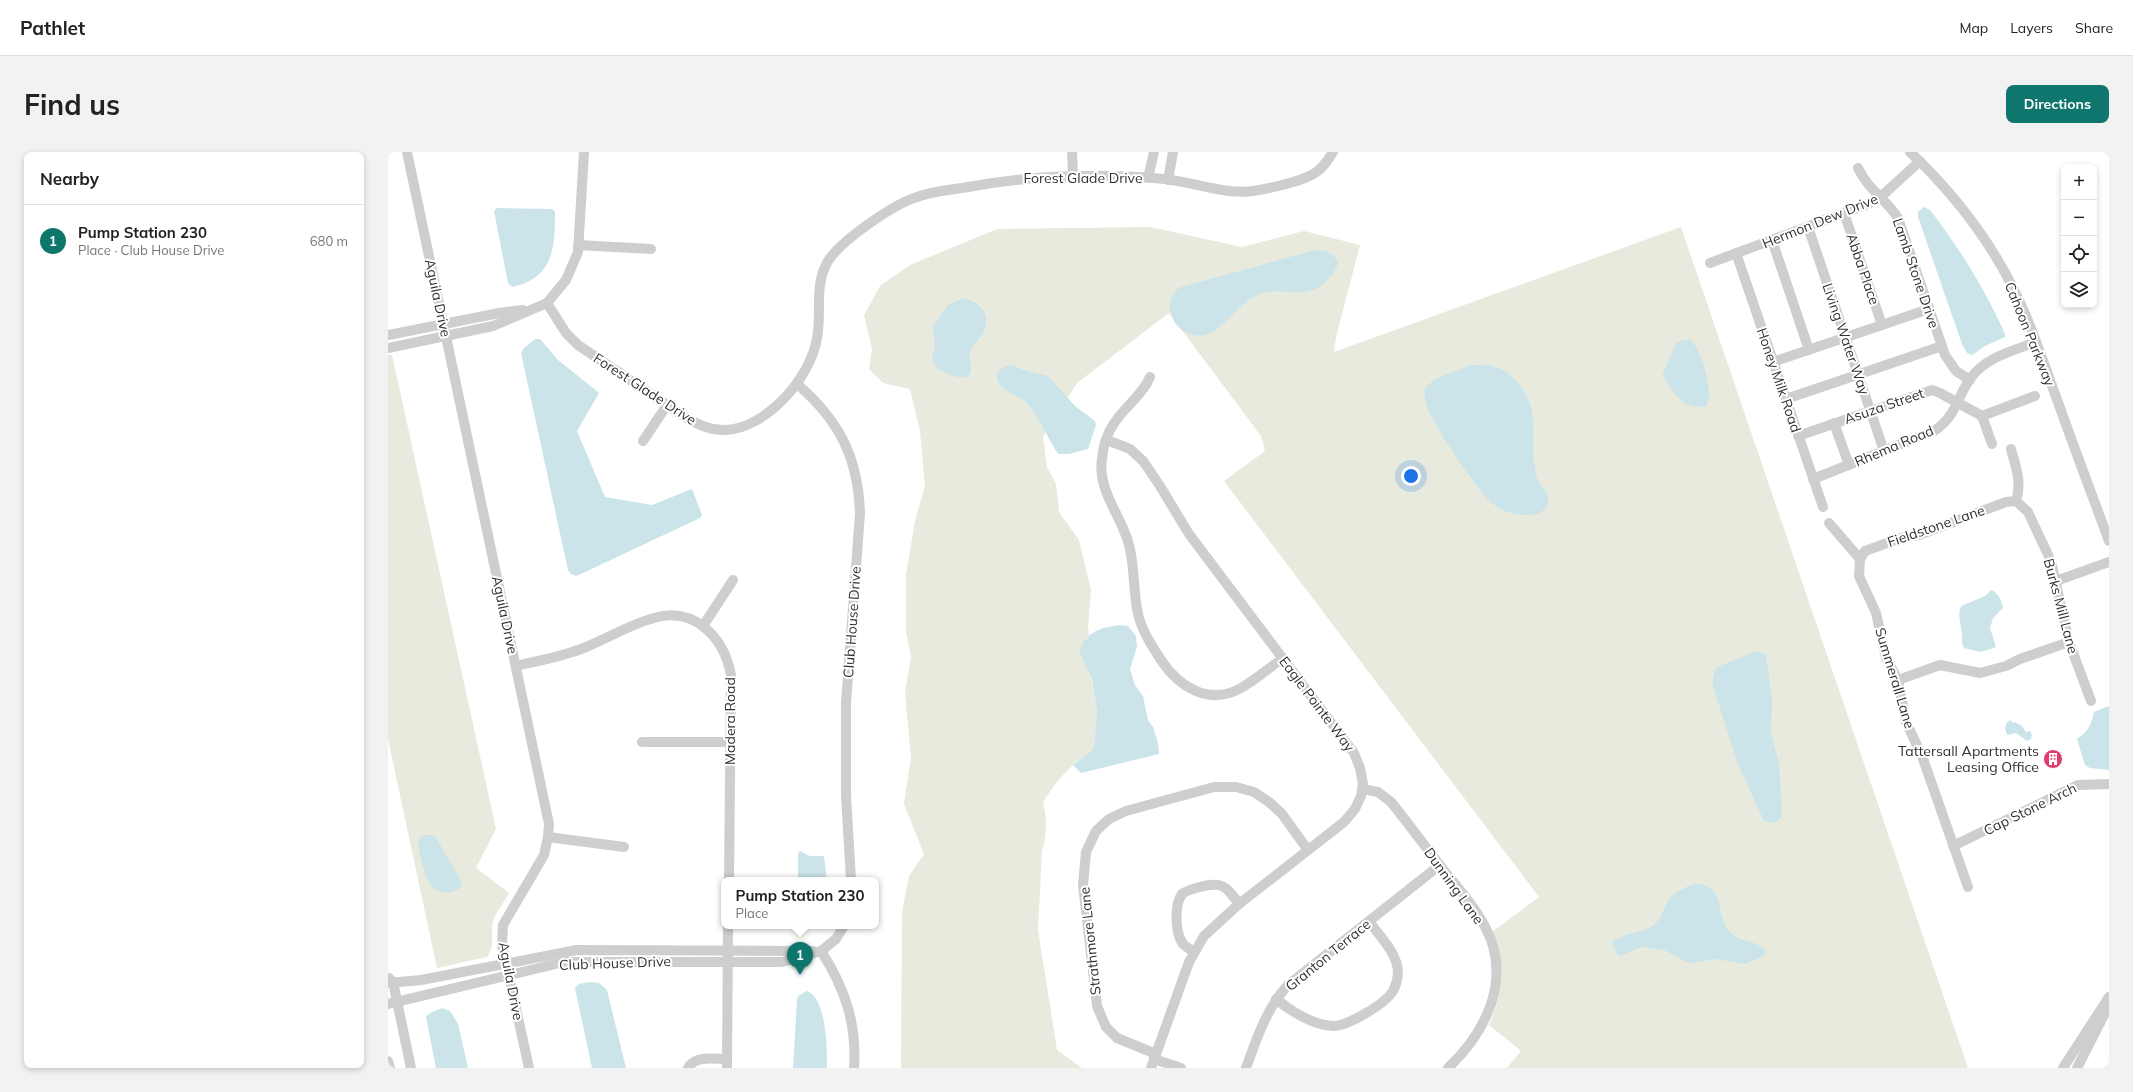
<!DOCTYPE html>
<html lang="en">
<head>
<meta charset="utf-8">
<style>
  body { margin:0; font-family:Mulish,sans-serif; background:#f2f2f2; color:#222 }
  .controls { position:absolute; right:12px; top:12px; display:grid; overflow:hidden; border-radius:8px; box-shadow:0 2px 6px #0003 }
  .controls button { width:36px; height:36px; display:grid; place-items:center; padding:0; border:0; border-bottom:1px solid #e0e0e0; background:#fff; color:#222; font:20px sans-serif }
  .you { position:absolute; left:1023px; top:324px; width:14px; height:14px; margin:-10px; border:3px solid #fff; border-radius:50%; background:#1a73e8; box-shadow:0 0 0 6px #1a73e833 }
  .badge { display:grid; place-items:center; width:26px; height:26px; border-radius:50%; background:#0f766e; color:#fff; font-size:13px; font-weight:700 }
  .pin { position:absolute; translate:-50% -33px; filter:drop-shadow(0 1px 2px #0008) }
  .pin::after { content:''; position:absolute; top:21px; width:14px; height:12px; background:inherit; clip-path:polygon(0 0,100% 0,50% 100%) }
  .popup { position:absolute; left:333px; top:725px; width:158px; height:52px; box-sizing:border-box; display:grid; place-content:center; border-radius:8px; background:#fff; filter:drop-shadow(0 1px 3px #0005); font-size:13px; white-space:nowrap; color:#767676 }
  .popup b { font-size:15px; color:#222 }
  .popup::after { content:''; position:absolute; left:50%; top:100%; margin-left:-8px; border:8px solid transparent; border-top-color:#fff }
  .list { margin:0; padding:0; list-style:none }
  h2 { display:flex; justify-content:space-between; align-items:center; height:52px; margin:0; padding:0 16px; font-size:17px }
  h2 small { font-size:13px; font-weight:400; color:#767676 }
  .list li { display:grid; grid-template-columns:26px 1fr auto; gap:12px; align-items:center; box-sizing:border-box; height:72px; padding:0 16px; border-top:1px solid #e0e0e0 }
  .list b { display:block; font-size:15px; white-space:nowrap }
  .list p { margin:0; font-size:13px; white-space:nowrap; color:#767676 }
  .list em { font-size:13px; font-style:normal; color:#767676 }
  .icon { flex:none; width:22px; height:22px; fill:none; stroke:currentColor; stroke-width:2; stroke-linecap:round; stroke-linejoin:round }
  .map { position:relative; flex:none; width:1721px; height:916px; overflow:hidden; border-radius:8px }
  header { display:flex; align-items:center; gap:24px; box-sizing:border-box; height:56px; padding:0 20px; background:#fff; border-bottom:1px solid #e0e0e0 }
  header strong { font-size:19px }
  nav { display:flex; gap:22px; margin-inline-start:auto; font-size:14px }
  .intro { display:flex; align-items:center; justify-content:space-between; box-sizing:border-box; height:96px; padding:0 24px }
  h1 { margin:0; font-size:28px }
  .button { padding:10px 18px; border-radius:8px; background:#0f766e; color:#fff; font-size:14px; font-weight:700 }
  main { display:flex; gap:24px; padding:0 24px }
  aside { flex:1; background:#fff; border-radius:8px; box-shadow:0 2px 6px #0003 }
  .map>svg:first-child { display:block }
</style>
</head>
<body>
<header>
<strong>Pathlet</strong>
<nav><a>Map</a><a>Layers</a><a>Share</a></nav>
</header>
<div class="intro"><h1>Find us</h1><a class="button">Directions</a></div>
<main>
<aside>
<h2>Nearby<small></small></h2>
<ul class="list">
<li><span class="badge">1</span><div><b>Pump Station 230</b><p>Place · Club House Drive</p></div><em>680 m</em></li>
</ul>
</aside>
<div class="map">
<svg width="1721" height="916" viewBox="0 0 1721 916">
  <rect width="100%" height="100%" fill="#fff"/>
  <g fill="#e7eadd">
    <path d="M762 75 854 95 916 79 972 93 948 185 946 200 1293 75 1580 916H1119L1133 899 1101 873C1117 838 1113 816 1104 780L1151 745 836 329 877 299 873 284 781 161 689 231 655 285 659 315 668 332 671 360 691 388 703 438 700 475 701 484 697 487 709 560 706 594C702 602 692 606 685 613 673 624 664 636 655 650 659 666 659 684 654 699L650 778 669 898 694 916H513L514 760 521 724 536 702 516 652 523 605 517 541 523 505 518 480V423L527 369 537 334 532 279 522 237 495 231 481 217 484 197 476 163 492 134 522 113 609 77Z"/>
    <path d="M0 203H4L108 677 88 716 121 741C117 749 110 757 106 766 101 779 108 794 99 805L49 816 0 587Z"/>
  </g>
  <g fill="#cae4ea">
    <path d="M1536 55 1542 58C1572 97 1597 137 1617 182V185L1597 194 1584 203 1579 201 1574 192 1530 65V60Z"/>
    <path d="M109 56 163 57 167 59C167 95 166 126 124 135L120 131 106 59Z"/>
    <path d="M927 98C938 99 943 100 950 109 949 116 946 120 942 125 921 152 896 133 871 142 847 150 829 195 800 181 790 177 786 171 783 161 779 150 784 145 790 136Z"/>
    <path d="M576 146C591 150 603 161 596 178 593 187 584 193 581 202L583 217 581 224C571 229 548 219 544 208 543 203 548 198 547 193 547 187 545 181 545 175L560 153Z"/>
    <path d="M147 187H152L170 208 211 241 189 279 217 345 264 353 304 337 314 363 312 366 195 421 188 424 183 422 180 418 133 201 136 196Z"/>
    <path d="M1296 188H1303C1313 198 1327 243 1318 254 1293 258 1289 243 1275 225V222L1288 191Z"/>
    <path d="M623 213 638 219 660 224 687 254 707 269 708 273 700 297 681 302H670C659 285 651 264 637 249 629 241 614 241 610 229 606 219 615 215 623 213Z"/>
    <path d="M1083 213C1090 213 1098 212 1104 214 1128 220 1144 245 1145 268 1146 282 1144 297 1146 311 1147 316 1148 324 1150 329 1155 339 1167 343 1156 358 1152 362 1145 363 1139 363 1126 363 1116 360 1105 352 1090 340 1043 270 1038 252 1037 247 1037 242 1036 237L1047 227Z"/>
    <path d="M1603 438 1606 439 1612 446 1615 456 1605 466 1602 476 1608 495 1593 500 1576 496 1574 491C1576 479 1568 465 1573 454L1597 444Z"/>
    <path d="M732 473 740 474 748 484 749 495 742 517 747 533 755 544 760 568 765 575 770 591 771 602 693 621 685 613 704 598 706 594 709 560 704 527 691 499C700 479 711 476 732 473Z"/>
    <path d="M1366 500H1373L1378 503 1384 549 1383 582 1391 611 1394 664 1388 671 1376 669 1349 610 1325 534V524L1329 515Z"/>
    <path d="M1721 554V618L1702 616 1697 613 1689 587C1700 579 1703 574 1706 560Z"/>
    <path d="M1623 568 1624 571 1627 570 1634 574 1638 580 1642 579 1644 583 1643 587 1639 589 1628 581 1619 583 1617 576 1619 570Z"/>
    <path d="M38 683H44L48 686 72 727 74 731 71 737C39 752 36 716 30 694 30 687 32 685 38 683Z"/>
    <path d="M412 699 422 704H436L439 728H410V702Z"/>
    <path d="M1305 732C1340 732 1326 761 1341 779 1350 791 1367 787 1377 798L1376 804 1356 812 1329 807 1301 811 1276 798 1253 795 1233 804 1229 802 1224 790C1236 780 1256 782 1267 772 1274 765 1276 755 1281 747 1287 740 1297 736 1305 732Z"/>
    <path d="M202 830 211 831 219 838 238 916H204L187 836 191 832Z"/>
    <path d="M419 839C439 846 439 899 439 916H405L409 848 410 844Z"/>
    <path d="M54 856 62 859 70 872 80 916H48L38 865 42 861Z"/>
  </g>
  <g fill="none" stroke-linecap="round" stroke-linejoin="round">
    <g stroke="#cecece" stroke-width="10">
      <path d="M19 0 161 672 160 685 156 703 115 773 114 793 141 916"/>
      <path d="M684 0 685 24"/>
      <path d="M1522 0C1571 46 1612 102 1638 164 1650 193 1660 223 1671 253 1687 298 1704 343 1721 389"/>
      <path d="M1470 16C1481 39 1497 46 1510 66L1557 203 1568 219 1582 228"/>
      <path d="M760 26 766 0"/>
      <path d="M780 28 785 0"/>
      <path d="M1456 61 1494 173"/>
      <path d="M1420 75 1496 299"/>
      <path d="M1384 88 1421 198"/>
      <path d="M190 93 263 97"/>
      <path d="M1348 101 1435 355"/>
      <path d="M1322 111 1480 52 1497 41 1532 9"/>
      <path d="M159 151 178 181 190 193 297 265C310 273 323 279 338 278 379 276 423 225 429 186 434 161 426 134 439 111 450 90 506 52 529 45 545 39 563 38 580 35 645 23 711 21 777 27 804 30 838 43 865 39 882 36 913 30 927 21 935 16 940 8 945 0"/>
      <path d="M0 183 111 161 135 158"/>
      <path d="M0 196 105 174 159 151 178 128 190 100 196 0"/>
      <path d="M1385 210 1541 157"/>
      <path d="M762 225C754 244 736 255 725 273 719 282 715 296 714 307 709 339 734 364 741 393 747 415 745 440 750 462 754 479 764 494 773 508 791 535 821 554 853 536 867 528 881 516 895 506"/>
      <path d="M409 232C451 268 470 305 472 361L458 551V644L463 728"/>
      <path d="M1398 247 1554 194"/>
      <path d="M1594 264 1604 292"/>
      <path d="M1446 271 1461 313"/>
      <path d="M1410 284 1544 238 1552 241 1594 264 1647 244"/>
      <path d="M719 288 742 297 755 309 772 334 801 382 966 601 972 616 975 632 973 644 967 657 956 670 851 752 816 784 801 810 763 916"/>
      <path d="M255 289 279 253"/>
      <path d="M1623 297C1628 315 1634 331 1628 349L1640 360 1663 409 1681 490 1703 549"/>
      <path d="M1425 327 1546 279C1568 265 1568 247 1582 227 1597 205 1625 199 1648 190"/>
      <path d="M1441 371 1472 407 1471 424 1488 461 1498 506 1510 528 1518 570 1534 604 1580 735"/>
      <path d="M1472 407 1477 399 1513 386 1531 383 1618 350 1628 349"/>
      <path d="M1668 429 1721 410"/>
      <path d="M315 474 345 428"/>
      <path d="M128 514C150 509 172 505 193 497 217 488 240 473 266 466 307 454 336 486 343 523L341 728"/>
      <path d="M1510 528 1552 513 1592 521 1618 514 1632 507 1681 490"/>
      <path d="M254 590H342"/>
      <path d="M974 637 990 640 1003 650C1020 671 1036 693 1053 715 1072 738 1096 764 1105 794 1118 840 1093 885 1060 916"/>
      <path d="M160 685 236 695"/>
      <path d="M1565 694 1690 633 1721 632"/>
      <path d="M433 799C457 836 469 872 466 916"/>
      <path d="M806 800C802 797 798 795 795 792 787 781 786 753 794 742 799 738 805 737 812 735 834 729 838 734 851 752"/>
      <path d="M1 826 5 830 23 916"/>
      <path d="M0 831 33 828 189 798 425 799"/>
      <path d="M888 847C904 860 924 873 945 874 960 874 997 852 1005 839 1009 831 1011 821 1009 813 1005 797 990 782 981 769"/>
      <path d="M0 852 176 810H394L433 799 448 787 456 774"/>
      <path d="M768 902 729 886 718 875 709 854 695 733 698 700 708 679 721 667 738 659 826 635H848L866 640 881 650 894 662 920 698"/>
      <path d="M766 907 793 916"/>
      <path d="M0 909 2 916"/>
      <path d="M300 916C307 903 326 907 339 907"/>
      <path d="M339 916 340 774"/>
      <path d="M858 916C869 886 878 857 900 833L1052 713"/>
      <path d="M1675 916 1721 845"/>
      <path d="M1689 916 1718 859"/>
    </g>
  </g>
  <defs>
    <g id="building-disc" transform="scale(1)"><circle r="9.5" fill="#e03b6a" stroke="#fff"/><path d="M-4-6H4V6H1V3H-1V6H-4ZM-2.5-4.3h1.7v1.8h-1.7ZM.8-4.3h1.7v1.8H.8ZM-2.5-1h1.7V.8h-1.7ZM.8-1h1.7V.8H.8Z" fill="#fff"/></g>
  </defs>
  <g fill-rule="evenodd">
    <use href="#building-disc" x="1665" y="607"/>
  </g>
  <g text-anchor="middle" stroke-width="4" stroke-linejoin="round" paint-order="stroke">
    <g font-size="14" fill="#313131" stroke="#fff">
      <text x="695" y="31">Forest Glade Drive</text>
      <text transform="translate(1432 69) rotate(-22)" y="5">Hermon Dew Drive</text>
      <text transform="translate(1475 117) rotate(71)" y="5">Abba Place</text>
      <text transform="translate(1528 121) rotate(71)" y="5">Lamb Stone Drive</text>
      <text transform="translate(50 146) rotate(78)" y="5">Aguila Drive</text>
      <text transform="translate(1642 182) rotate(68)" y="5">Cahoon Parkway</text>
      <text transform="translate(1458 187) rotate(71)" y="5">Living Water Way</text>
      <text transform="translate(1391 228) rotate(71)" y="5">Honey Milk Road</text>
      <text transform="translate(257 237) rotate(33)" y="5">Forest Glade Drive</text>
      <text transform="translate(1496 254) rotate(-19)" y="5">Asuza Street</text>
      <text transform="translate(1506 294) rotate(-23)" y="5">Rhema Road</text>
      <text transform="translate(1548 374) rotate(-19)" y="5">Fieldstone Lane</text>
      <text transform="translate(1673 454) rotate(75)" y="5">Burks Mill Lane</text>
      <text transform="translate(117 463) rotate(78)" y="5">Aguila Drive</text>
      <text transform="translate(464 470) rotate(-86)" y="5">Club House Drive</text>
      <text transform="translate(1507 526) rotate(73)" y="5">Summerall Lane</text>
      <text transform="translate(929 552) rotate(53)" y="5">Eagle Pointe Way</text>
      <text transform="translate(342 569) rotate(-90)" y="5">Madera Road</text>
      <text transform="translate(1642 657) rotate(-26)" y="5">Cap Stone Arch</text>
      <text transform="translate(1066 734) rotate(54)" y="5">Dunning Lane</text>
      <text transform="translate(702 789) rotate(-96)" y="5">Strathmore Lane</text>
      <text transform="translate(940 803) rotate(-39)" y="5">Granton Terrace</text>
      <text transform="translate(227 811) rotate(-2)" y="5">Club House Drive</text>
      <text transform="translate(123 829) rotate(79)" y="5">Aguila Drive</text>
    </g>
    <g font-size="14" fill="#313131" stroke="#fff" text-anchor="end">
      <text x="1651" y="604">Tattersall Apartments<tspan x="1651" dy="16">Leasing Office</tspan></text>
    </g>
  </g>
</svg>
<div class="controls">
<button>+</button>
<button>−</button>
<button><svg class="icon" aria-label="locate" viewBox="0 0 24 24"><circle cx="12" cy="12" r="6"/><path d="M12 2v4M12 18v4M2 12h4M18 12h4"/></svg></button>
<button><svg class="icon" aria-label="layers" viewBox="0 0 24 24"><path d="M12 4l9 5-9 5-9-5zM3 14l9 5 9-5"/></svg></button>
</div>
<div class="you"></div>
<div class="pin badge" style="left:412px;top:823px">1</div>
<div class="popup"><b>Pump Station 230</b>Place</div>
</div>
</main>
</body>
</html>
